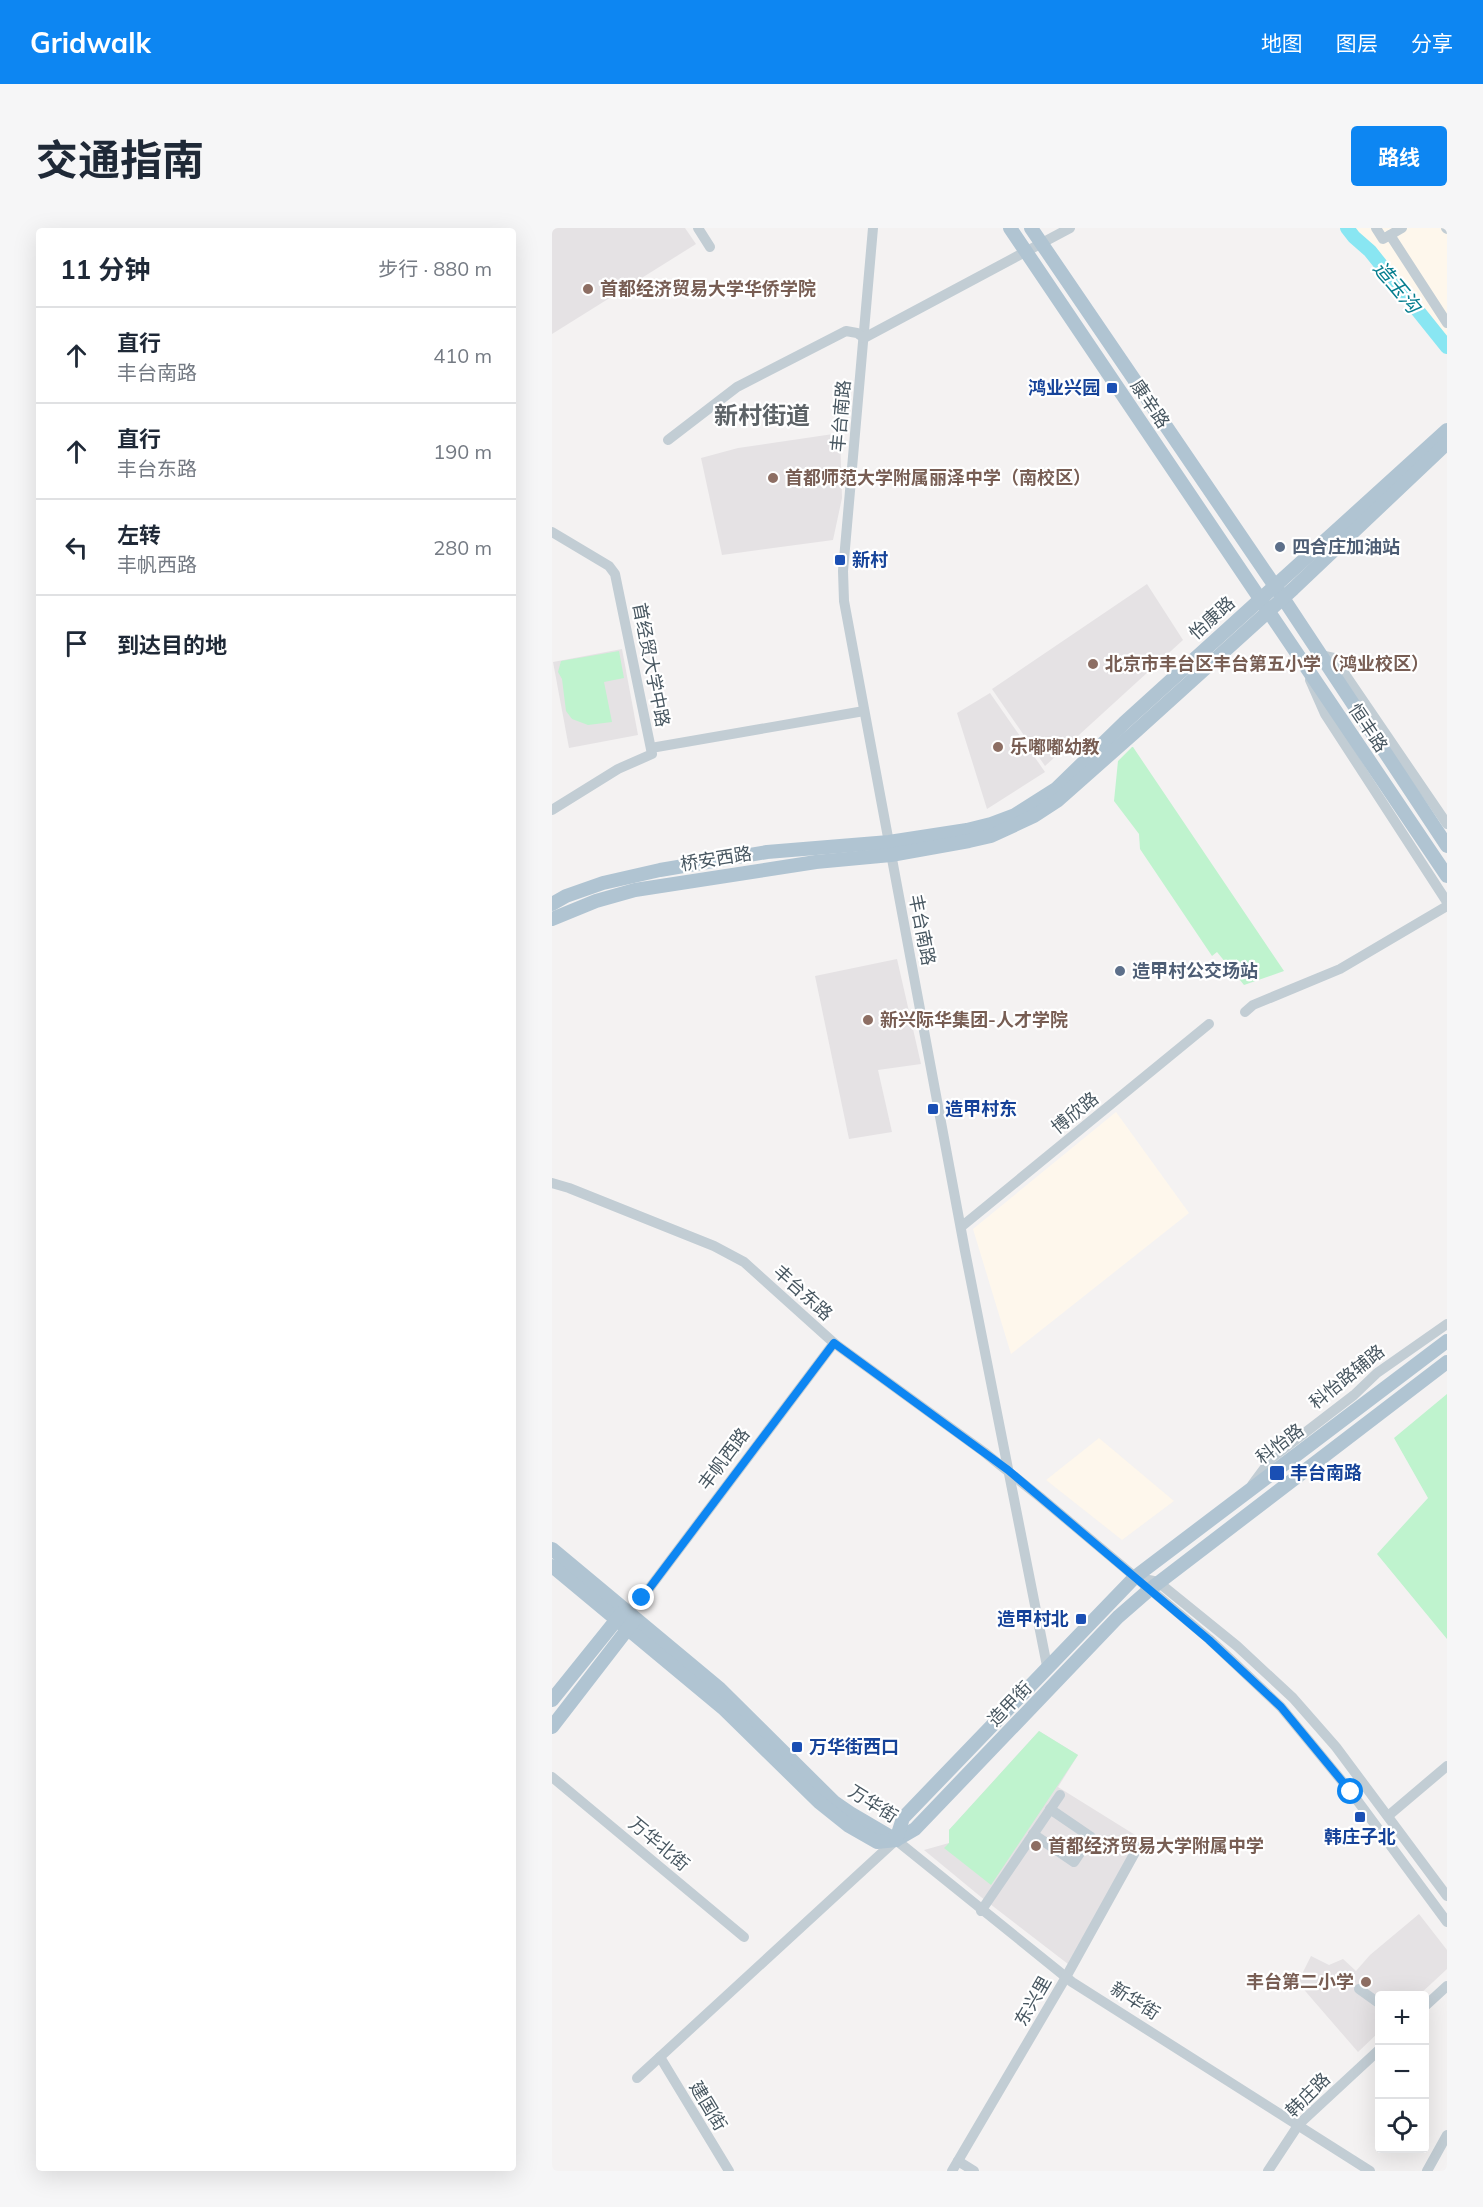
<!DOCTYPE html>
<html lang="zh">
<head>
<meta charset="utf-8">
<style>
  body { margin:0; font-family:Mulish,"Noto Sans SC",sans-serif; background:#f6f6f7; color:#1f2937 }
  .controls { position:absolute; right:18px; bottom:18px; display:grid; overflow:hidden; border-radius:6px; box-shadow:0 6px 24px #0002 }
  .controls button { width:54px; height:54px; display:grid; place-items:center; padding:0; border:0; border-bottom:2px solid #e0e1e3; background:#fff; color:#1f2937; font:30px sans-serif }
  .stop { position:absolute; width:18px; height:18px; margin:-14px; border:4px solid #0d86f2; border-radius:50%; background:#fff }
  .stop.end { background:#0d86f2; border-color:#fff; box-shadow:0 2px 6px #0008 }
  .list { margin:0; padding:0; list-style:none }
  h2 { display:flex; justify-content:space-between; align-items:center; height:78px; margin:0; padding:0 24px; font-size:26px }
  h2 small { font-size:20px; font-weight:400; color:#747a83 }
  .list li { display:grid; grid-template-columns:39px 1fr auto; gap:18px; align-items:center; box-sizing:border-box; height:96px; padding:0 24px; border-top:2px solid #e0e1e3 }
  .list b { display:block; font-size:22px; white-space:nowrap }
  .list p { margin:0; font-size:20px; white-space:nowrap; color:#747a83 }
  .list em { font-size:20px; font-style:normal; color:#747a83 }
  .icon { flex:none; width:33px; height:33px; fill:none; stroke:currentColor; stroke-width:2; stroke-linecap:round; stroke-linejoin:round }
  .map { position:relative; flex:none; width:895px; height:1943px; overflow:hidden; border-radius:6px }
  header { display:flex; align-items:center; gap:36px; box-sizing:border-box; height:84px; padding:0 30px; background:#0d86f2; color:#fff }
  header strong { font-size:28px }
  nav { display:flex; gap:33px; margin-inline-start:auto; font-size:21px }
  .intro { display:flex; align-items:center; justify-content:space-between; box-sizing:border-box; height:144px; padding:0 36px }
  h1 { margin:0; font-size:42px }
  .button { padding:15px 27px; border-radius:6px; background:#0d86f2; color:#fff; font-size:21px; font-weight:700 }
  main { display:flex; gap:36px; padding:0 36px }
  aside { flex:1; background:#fff; border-radius:6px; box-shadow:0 6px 24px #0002 }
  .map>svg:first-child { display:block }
</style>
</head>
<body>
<header>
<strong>Gridwalk</strong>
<nav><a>地图</a><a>图层</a><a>分享</a></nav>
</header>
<div class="intro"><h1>交通指南</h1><a class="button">路线</a></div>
<main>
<aside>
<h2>11 分钟<small>步行 · 880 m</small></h2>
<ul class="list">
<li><svg class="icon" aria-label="ahead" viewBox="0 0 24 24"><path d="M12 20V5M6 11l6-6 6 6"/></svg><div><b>直行</b><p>丰台南路</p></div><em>410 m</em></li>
<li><svg class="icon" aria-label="ahead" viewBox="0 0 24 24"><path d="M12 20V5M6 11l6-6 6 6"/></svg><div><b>直行</b><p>丰台东路</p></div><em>190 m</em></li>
<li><svg class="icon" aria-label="left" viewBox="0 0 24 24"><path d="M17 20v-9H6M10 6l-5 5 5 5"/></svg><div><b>左转</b><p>丰帆西路</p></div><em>280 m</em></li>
<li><svg class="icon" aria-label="arrive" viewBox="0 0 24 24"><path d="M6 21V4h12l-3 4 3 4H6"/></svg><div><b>到达目的地</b></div></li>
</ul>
</aside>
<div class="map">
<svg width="895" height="1943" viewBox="0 0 895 1943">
  <rect width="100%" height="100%" fill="#f4f2f2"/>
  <g fill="#fef7ec">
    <path d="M800 0H895V113L822 19 806 8Z"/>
    <path d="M564 884 637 985 459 1126 421 1001Z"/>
    <path d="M547 1210 622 1273 570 1312 494 1252Z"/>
  </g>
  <g fill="#e5e2e4">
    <path d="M0 0H133L144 16 0 106Z"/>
    <path d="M288 205 290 270 281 312 170 327 149 230 186 220Z"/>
    <path d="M595 356 631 412 493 538 440 461Z"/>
    <path d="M70 421 86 507 17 520 1 434Z"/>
    <path d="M438 465 493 544 435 581 405 485Z"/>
    <path d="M345 731 369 836 326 842 340 904 297 911 263 748Z"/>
    <path d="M487 1503 526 1527 506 1559 588 1610 516 1736 429 1669 372 1622 397 1615V1602Z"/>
    <path d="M867 1686 895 1722V1741L867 1767 828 1768 827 1804 806 1824 748 1757 747 1752 759 1728 777 1737 791 1731 804 1743 818 1727Z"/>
  </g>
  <g fill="#bff3ce">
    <path d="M67 423 72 450 52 454 60 494 36 497 20 491 14 483 10 451 6 444 9 433Z"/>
    <path d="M580 519H581L732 743 692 757 665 724 660 728 588 621 587 606 562 573 566 533Z"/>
    <path d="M895 1166V1411L825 1326 876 1270 842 1210Z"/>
    <path d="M487 1503 526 1527 439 1657 392 1620 397 1615V1602Z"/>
  </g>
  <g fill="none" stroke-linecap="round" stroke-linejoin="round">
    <path stroke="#89e6f2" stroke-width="14" d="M795 0 802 9 818 23 895 119"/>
    <g stroke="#c2cdd4" stroke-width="10">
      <path d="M146 0 158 19"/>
      <path d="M321 0 291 343 292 373 413 1023 495 1438"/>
      <path d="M824 0 831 11 838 7"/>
      <path d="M850 0 838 7 895 95"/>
      <path d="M894 0 895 1"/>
      <path d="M116 212 185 159 294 103 305 105 312 110 518 0"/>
      <path d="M0 304 57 338 63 346 100 526 66 541 0 582"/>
      <path d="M768 427 782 430 895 596"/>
      <path d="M758 452 773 486 895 674"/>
      <path d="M99 520 312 483"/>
      <path d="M693 784 701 777 788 741 895 678"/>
      <path d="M0 955 17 960 162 1018 192 1034 282 1115 432 1224 488 1269 657 1411 729 1479 799 1564 895 1694"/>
      <path d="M409 999 657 796"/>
      <path d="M700 1257 720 1230 802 1167 825 1145 895 1096"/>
      <path d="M583 1349 606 1354 685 1418 741 1470 784 1519 895 1668"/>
      <path d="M90 1370 282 1115"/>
      <path d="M0 1549 192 1709"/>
      <path d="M836 1588 895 1538"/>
      <path d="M481 1606 522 1634 539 1609 498 1581"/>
      <path d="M429 1683 508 1567"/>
      <path d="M807 1761 828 1776"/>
      <path d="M872 1779 895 1758"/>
      <path d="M108 1829 177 1943"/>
      <path d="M85 1850 344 1612 520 1754 818 1943"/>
      <path d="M406 1933 422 1943"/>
      <path d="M400 1943 514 1749 586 1619"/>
      <path d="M716 1943 747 1896 828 1821"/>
      <path d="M875 1943 895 1907"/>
    </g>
    <g stroke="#b0c4d2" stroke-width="14">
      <path d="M458 0 895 648"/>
      <path d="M479 0 731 370 895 618"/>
      <path d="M0 676 14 668 51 655 108 642 215 624 337 614 415 602 439 596 463 587 504 561 572 495 895 202"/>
      <path d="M0 691 44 673 83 662 264 634 339 627 417 613 439 608 482 588 505 573 583 504 741 361 895 215"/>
      <path d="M0 1321 168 1461 282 1574 298 1585 344 1612"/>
      <path d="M0 1338 171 1480 267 1574 297 1598 325 1614 344 1612 363 1601 566 1389 597 1362 895 1134"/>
      <path d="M0 1472 70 1385"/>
      <path d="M0 1499 81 1394"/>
      <path d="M344 1612 351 1590 583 1349 895 1113"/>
    </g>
  </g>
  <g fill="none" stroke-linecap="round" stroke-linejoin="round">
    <path stroke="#0d86f2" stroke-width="8" d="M90 1370 282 1115 456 1242 657 1412 729 1479 799 1564"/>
  </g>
  <g fill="#8d6e63" stroke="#fff" stroke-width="2">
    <circle cx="36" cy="61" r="6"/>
    <circle cx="221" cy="250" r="6"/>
    <circle cx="541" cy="436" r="6"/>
    <circle cx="446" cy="519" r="6"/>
    <circle cx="316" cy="792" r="6"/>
    <circle cx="484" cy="1618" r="6"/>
    <circle cx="814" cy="1754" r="6"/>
  </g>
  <g fill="#1a4fb4" stroke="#fff" stroke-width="2">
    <rect x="554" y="154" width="12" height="12" rx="3"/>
    <rect x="282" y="326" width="12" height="12" rx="3"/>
    <rect x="375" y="875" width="12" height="12" rx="3"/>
    <rect x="717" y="1237" width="16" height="16" rx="3"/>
    <rect x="523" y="1385" width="12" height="12" rx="3"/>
    <rect x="239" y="1513" width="12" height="12" rx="3"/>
    <rect x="802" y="1583" width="12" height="12" rx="3"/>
  </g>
  <g fill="#5c6f8a" stroke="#fff" stroke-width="2">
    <circle cx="728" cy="319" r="6"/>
    <circle cx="568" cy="743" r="6"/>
  </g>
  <g text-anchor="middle" stroke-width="4.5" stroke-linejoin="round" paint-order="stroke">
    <g font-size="18" font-weight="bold" fill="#785e54" stroke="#fff" text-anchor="start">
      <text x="48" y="67">首都经济贸易大学华侨学院</text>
      <text x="233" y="256">首都师范大学附属丽泽中学（南校区）</text>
      <text x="553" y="442">北京市丰台区丰台第五小学（鸿业校区）</text>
      <text x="458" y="525">乐嘟嘟幼教</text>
      <text x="328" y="798">新兴际华集团-人才学院</text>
      <text x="496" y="1624">首都经济贸易大学附属中学</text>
      <text x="802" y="1760" text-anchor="end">丰台第二小学</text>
    </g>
    <g font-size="18" font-weight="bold" fill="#164399" stroke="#fff" text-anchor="start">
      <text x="548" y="166" text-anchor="end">鸿业兴园</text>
      <text x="300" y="338">新村</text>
      <text x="393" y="887">造甲村东</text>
      <text x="738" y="1251">丰台南路</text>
      <text x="517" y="1397" text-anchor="end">造甲村北</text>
      <text x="257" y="1525">万华街西口</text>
      <text x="808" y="1615" text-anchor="middle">韩庄子北</text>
    </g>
    <g font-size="18" fill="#485761" stroke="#fff">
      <text transform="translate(598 176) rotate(56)" y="6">康辛路</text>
      <text transform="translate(289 188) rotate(-85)" y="6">丰台南路</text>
      <text transform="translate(660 390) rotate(-42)" y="6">怡康路</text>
      <text transform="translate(99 437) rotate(79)" y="6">首经贸大学中路</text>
      <text transform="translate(816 500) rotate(56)" y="6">恒丰路</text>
      <text transform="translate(164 631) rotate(-9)" y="6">桥安西路</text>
      <text transform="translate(370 702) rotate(79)" y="6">丰台南路</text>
      <text transform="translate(523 885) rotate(-39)" y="6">博欣路</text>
      <text transform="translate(251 1065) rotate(42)" y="6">丰台东路</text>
      <text transform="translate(795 1149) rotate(-39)" y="6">科怡路辅路</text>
      <text transform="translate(728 1216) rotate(-37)" y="6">科怡路</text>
      <text transform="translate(172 1231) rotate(-53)" y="6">丰帆西路</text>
      <text transform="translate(458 1476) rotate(-46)" y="6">造甲街</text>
      <text transform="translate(321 1576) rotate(32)" y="6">万华街</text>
      <text transform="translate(107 1616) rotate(40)" y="6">万华北街</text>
      <text transform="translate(481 1773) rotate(-60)" y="6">东兴里</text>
      <text transform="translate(583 1773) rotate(32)" y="6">新华街</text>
      <text transform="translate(756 1867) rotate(-45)" y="6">韩庄路</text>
      <text transform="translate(156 1878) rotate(59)" y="6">建国街</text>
    </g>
    <g font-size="18" font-weight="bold" fill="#4e5e75" stroke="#fff" text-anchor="start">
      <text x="740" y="325">四合庄加油站</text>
      <text x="580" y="749">造甲村公交场站</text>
    </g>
    <g font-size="20" font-style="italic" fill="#067e8f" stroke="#fff">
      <text transform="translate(845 59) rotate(50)" y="7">造玉沟</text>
    </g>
    <g font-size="24" font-weight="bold" fill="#5d6367" stroke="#fff">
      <text x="210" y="196">新村街道</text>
    </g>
  </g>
</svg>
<div class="controls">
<button>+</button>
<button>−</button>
<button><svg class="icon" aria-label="locate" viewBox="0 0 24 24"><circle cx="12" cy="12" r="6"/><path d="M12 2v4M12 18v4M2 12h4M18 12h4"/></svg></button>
</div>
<div class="stop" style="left:799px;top:1564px"></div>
<div class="stop end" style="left:90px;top:1370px"></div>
</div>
</main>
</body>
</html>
